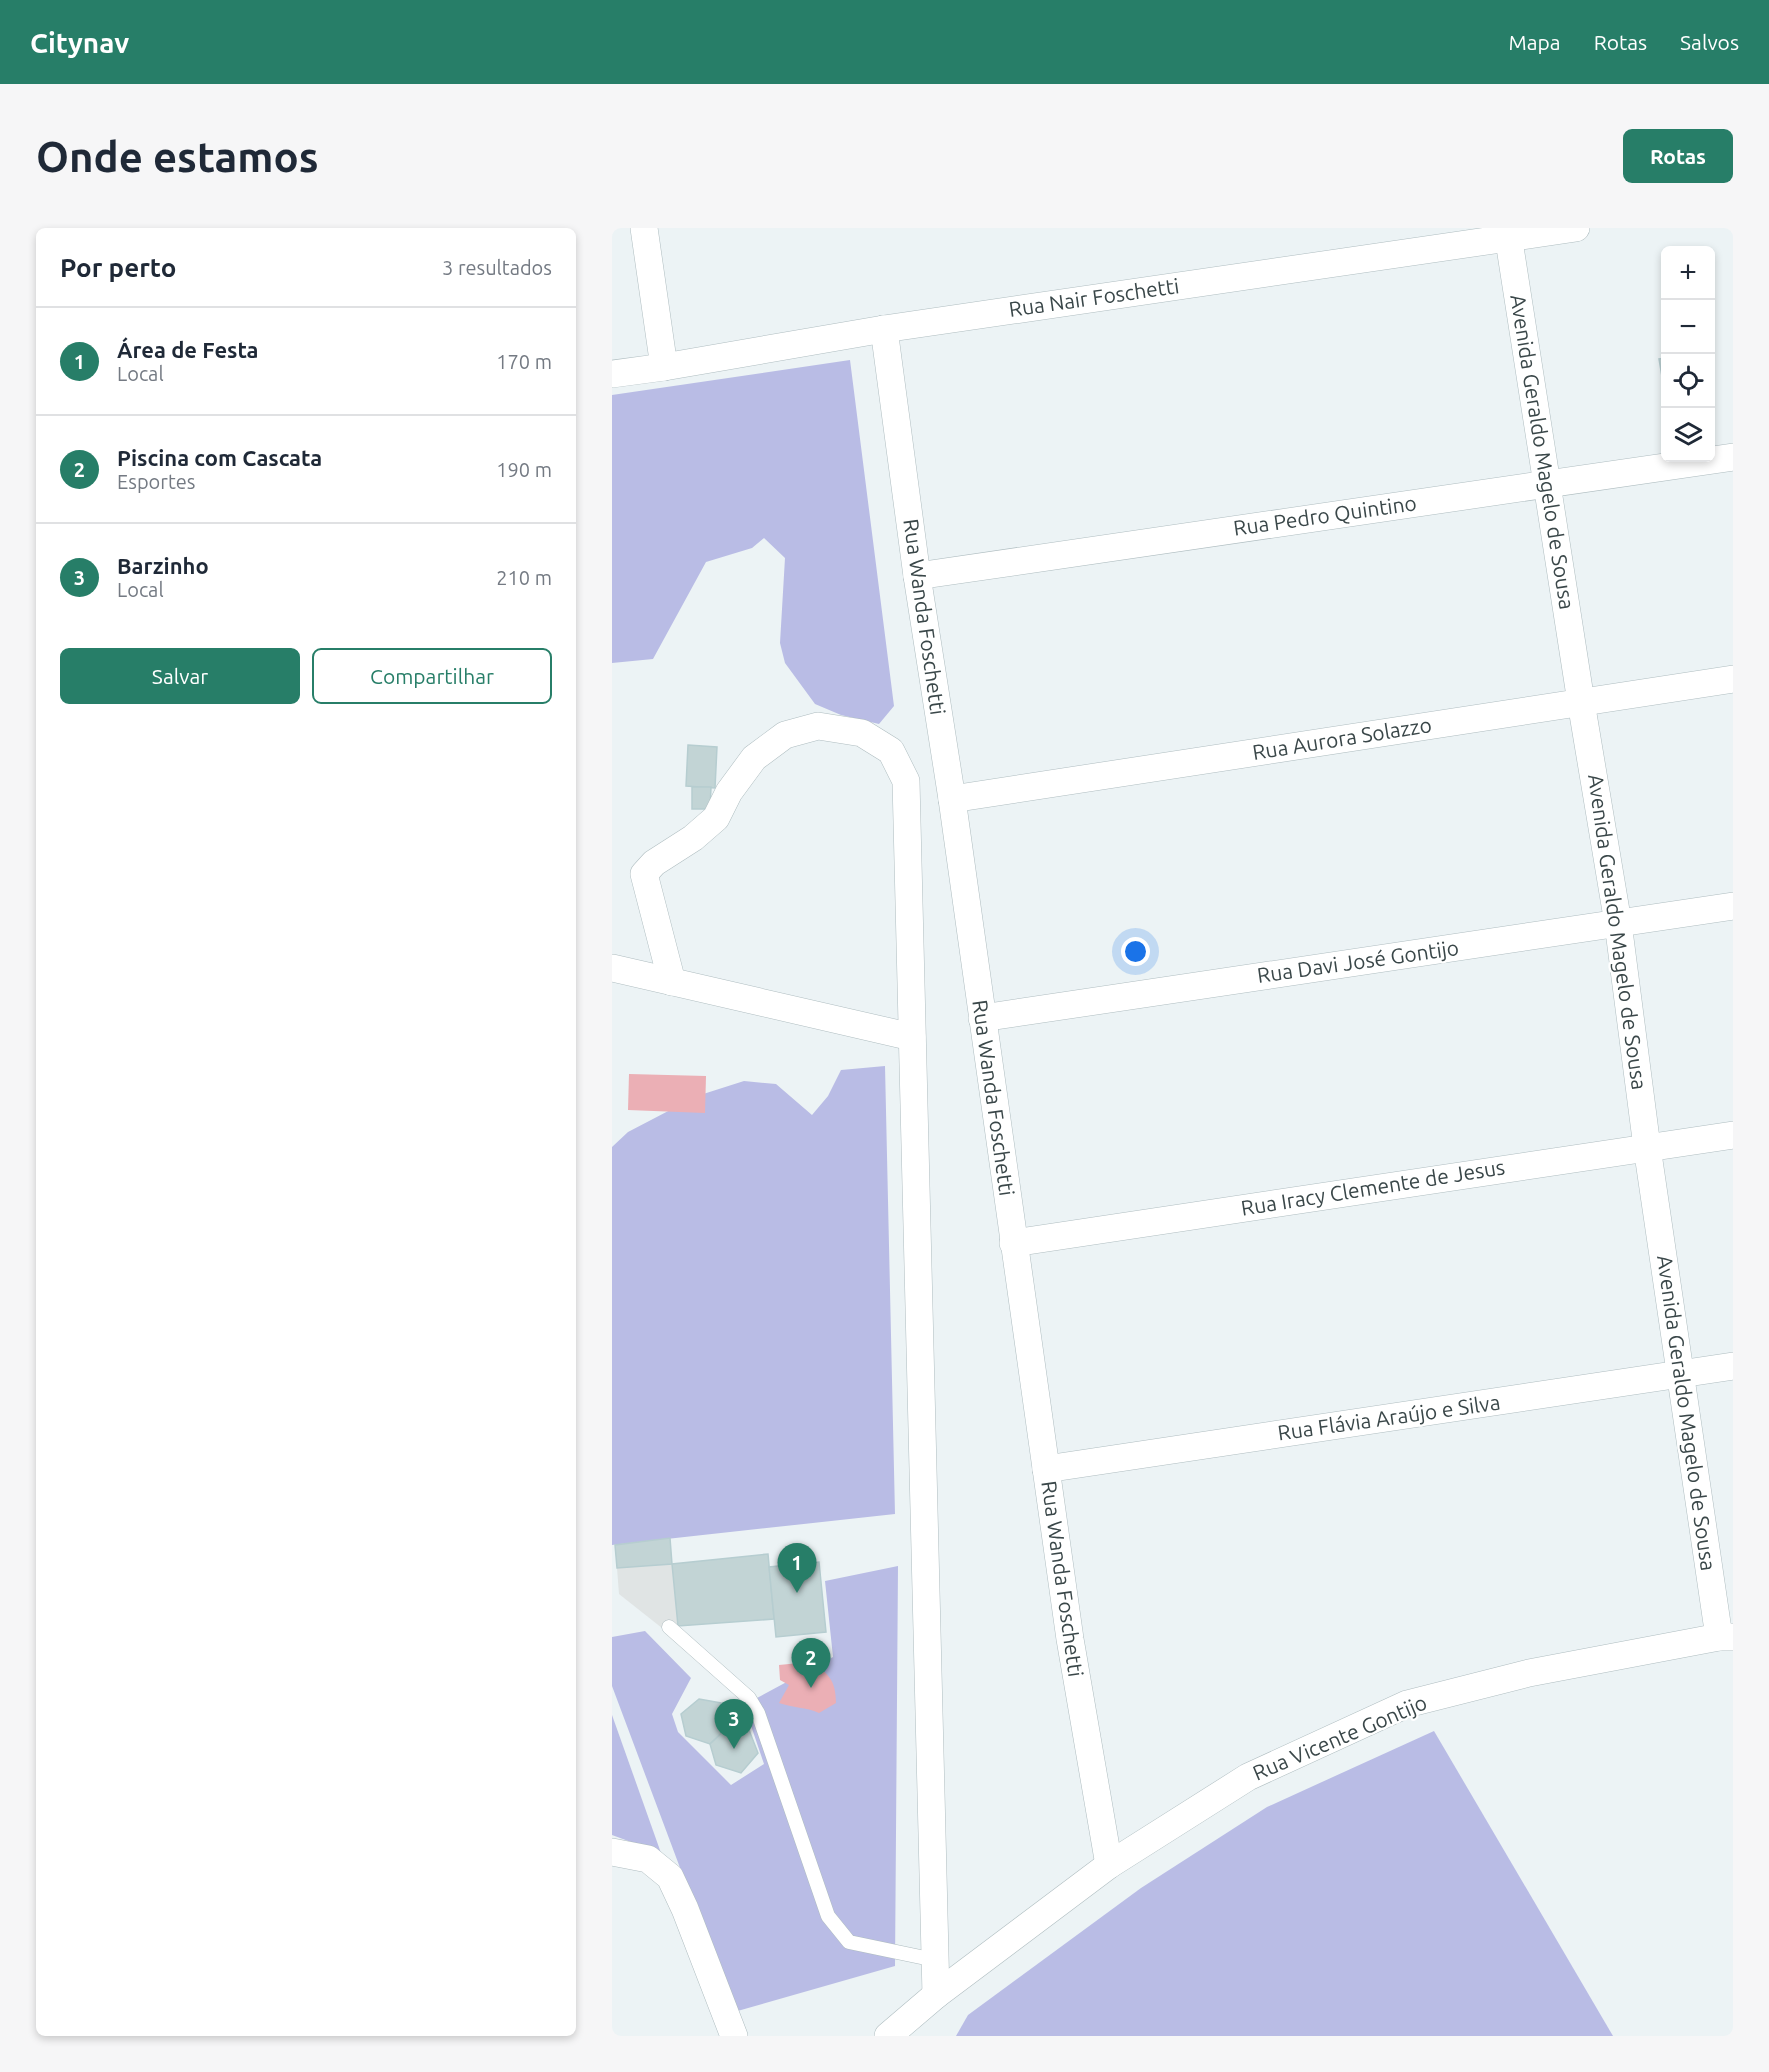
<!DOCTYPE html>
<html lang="pt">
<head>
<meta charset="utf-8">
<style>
  body { margin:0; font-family:Ubuntu,sans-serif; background:#f6f6f7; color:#1f2937 }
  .controls { position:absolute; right:18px; top:18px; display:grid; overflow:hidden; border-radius:9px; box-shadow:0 3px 9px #0003 }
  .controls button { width:54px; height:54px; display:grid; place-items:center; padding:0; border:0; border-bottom:2px solid #e0e1e3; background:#fff; color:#1f2937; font:30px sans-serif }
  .you { position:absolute; left:524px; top:724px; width:21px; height:21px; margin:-15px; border:4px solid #fff; border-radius:50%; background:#1a73e8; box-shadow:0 0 0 9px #1a73e833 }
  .badge { display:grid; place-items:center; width:39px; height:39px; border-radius:50%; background:#277e68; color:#fff; font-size:20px; font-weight:700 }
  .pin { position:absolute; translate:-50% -50px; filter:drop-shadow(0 2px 3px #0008) }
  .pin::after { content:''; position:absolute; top:32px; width:21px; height:18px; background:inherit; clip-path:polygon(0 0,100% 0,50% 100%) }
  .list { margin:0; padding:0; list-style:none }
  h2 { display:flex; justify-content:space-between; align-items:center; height:78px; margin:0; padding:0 24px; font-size:26px }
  h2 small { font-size:20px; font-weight:400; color:#747a83 }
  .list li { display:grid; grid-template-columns:39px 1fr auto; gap:18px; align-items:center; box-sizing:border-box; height:108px; padding:0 24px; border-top:2px solid #e0e1e3 }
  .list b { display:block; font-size:22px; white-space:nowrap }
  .list p { margin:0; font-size:20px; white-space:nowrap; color:#747a83 }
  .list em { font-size:20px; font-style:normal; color:#747a83 }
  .actions { display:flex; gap:12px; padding:18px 24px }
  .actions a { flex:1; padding:14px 0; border:2px solid #277e68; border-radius:9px; text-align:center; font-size:21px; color:#277e68 }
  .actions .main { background:#277e68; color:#fff }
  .icon { flex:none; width:33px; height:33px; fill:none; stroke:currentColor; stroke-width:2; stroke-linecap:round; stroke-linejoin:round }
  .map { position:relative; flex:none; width:1121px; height:1808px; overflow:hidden; border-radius:9px }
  header { display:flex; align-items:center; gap:36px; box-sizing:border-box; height:84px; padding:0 30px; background:#277e68; color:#fff }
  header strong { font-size:28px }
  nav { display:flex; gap:33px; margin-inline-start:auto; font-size:21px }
  .intro { display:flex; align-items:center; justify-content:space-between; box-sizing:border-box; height:144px; padding:0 36px }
  h1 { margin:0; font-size:42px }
  .button { padding:15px 27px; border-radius:9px; background:#277e68; color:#fff; font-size:21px; font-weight:700 }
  main { display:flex; gap:36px; padding:0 36px }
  aside { flex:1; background:#fff; border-radius:9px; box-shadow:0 3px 9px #0003 }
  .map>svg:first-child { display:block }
</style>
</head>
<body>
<header>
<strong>Citynav</strong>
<nav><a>Mapa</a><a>Rotas</a><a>Salvos</a></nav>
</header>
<div class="intro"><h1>Onde estamos</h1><a class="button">Rotas</a></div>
<main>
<aside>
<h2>Por perto<small>3 resultados</small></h2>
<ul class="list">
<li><span class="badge">1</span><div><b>Área de Festa</b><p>Local</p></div><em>170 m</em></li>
<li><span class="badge">2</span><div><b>Piscina com Cascata</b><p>Esportes</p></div><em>190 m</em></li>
<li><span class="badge">3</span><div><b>Barzinho</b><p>Local</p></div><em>210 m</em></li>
</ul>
<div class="actions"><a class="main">Salvar</a><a>Compartilhar</a></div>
</aside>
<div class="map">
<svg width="1121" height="1808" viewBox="0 0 1121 1808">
  <rect width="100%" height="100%" fill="#ecf3f5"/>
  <g fill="#b9bce5">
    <path d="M238 132 282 478 267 496 229 487 203 476 173 435 168 415 173 330 152 310 140 320 94 334 41 431 0 435V167Z"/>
    <path d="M273 838 283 1286 0 1317V919L16 904 85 868 132 853 164 856 200 887 216 868 229 842Z"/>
    <path d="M286 1338 283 1738 122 1784 0 1458V1409L33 1403 79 1450 60 1486 66 1504 119 1557 152 1536 132 1477 221 1429 213 1353Z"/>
    <path d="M0 1487 49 1625 0 1607Z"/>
    <path d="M822 1503 1001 1808H344L356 1787 529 1660 655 1579Z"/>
  </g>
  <path fill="#e0e4e4" d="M60 1336 66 1398 50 1400 7 1366 5 1340Z"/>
  <g fill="#ebafb5">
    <path d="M17 846 94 848 93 885 16 882Z"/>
    <path d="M197 1434C216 1444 224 1452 224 1475L207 1485C194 1479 181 1480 167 1475L177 1457 168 1452 167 1437Z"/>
  </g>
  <g fill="#c2d4d5" stroke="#b6cdd0" stroke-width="1.5">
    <path d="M1054 130V172L1047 131Z"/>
    <path d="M76 517 105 519 103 560 74 558Z"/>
    <path d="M80 559H99L98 581H80Z"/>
    <path d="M58 1310 60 1336 5 1340 3 1317Z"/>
    <path d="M156 1326 162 1391 66 1398 60 1336Z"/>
    <path d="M207 1334 214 1404 164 1409 157 1339Z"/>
    <path d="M87 1471 109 1475 115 1500 98 1516 74 1508 69 1486Z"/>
    <path d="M115 1500 137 1502 146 1525 129 1545 104 1537 98 1516Z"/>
  </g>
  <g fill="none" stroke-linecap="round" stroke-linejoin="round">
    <g stroke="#afbdc0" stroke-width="15">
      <path id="lane" d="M57 1399 137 1470 146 1485 216 1688 237 1714 323 1732"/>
    </g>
    <g stroke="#afbdc0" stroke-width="28">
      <g id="street">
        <path d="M32 0 52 139"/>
        <path d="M895 0 969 474 1006 695 1035 919 1107 1409"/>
        <path d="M272 101 305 348 340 571 458 1411 497 1637"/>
        <path d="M0 146 52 139 272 101 964 0"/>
        <path d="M305 348 1121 229"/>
        <path d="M340 571 1121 451"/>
        <path d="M0 740 300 809"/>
        <path d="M60 754 32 646 42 635 81 610 104 590 117 564 142 530 173 507 206 498 250 505 279 523 294 553 324 1767"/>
        <path d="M370 790 1121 678"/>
        <path d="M401 1015 1121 907"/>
        <path d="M434 1241 1121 1138"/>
        <path d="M0 1624 36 1631 58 1649 73 1681 122 1808"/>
        <path d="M276 1808 324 1767 497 1637 636 1549 795 1476 917 1445 1107 1409H1121"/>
      </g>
    </g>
    <use href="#lane" stroke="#fff" stroke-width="14"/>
    <use href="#street" stroke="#fff" stroke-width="27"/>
  </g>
  <g text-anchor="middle" stroke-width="4.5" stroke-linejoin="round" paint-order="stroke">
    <g font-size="21" fill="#3a4749" stroke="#fff">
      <text transform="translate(482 70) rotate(-8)" y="7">Rua Nair Foschetti</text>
      <text transform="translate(930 224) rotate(81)" y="7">Avenida Geraldo Magelo de Sousa</text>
      <text transform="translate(713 288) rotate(-8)" y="7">Rua Pedro Quintino</text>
      <text transform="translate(312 389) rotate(82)" y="7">Rua Wanda Foschetti</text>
      <text transform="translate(730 511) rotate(-9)" y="7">Rua Aurora Solazzo</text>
      <text transform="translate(1005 704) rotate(82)" y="7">Avenida Geraldo Magelo de Sousa</text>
      <text transform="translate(746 734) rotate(-8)" y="7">Rua Davi José Gontijo</text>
      <text transform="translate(381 870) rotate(82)" y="7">Rua Wanda Foschetti</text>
      <text transform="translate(761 960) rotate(-9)" y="7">Rua Iracy Clemente de Jesus</text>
      <text transform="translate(1074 1185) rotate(82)" y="7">Avenida Geraldo Magelo de Sousa</text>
      <text transform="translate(777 1190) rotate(-8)" y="7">Rua Flávia Araújo e Silva</text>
      <text transform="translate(450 1351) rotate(82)" y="7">Rua Wanda Foschetti</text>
      <text transform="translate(728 1510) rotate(-23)" y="7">Rua Vicente Gontijo</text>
    </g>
  </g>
</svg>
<div class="controls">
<button>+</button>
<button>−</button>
<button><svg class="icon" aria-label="locate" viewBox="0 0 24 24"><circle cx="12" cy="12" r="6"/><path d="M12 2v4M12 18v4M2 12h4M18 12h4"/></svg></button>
<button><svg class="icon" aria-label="layers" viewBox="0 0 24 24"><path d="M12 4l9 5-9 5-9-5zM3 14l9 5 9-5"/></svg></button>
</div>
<div class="you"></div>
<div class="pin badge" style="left:185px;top:1365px">1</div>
<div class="pin badge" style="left:199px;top:1460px">2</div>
<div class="pin badge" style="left:122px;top:1521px">3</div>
</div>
</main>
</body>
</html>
